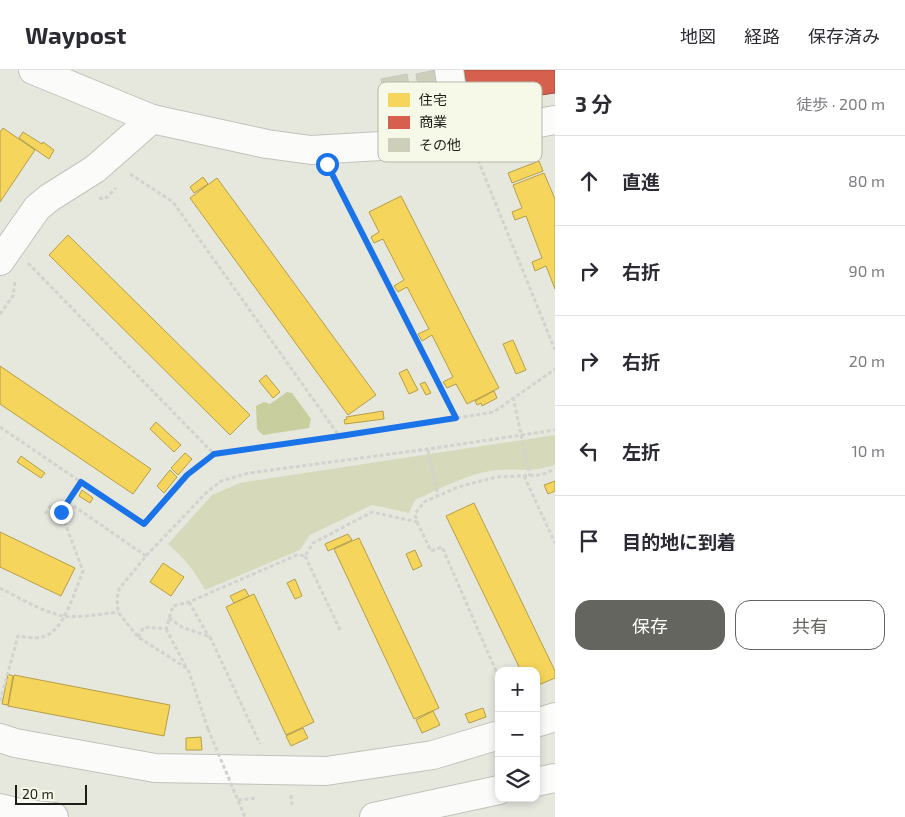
<!DOCTYPE html>
<html lang="ja">
<head>
<meta charset="utf-8">
<style>
  body { margin:0; font-family:"Exo 2","Noto Sans JP",sans-serif; background:#f2f2f3; color:#2b2b33 }
  .controls { position:absolute; right:15px; bottom:15px; display:grid; overflow:hidden; border-radius:10px; box-shadow:0 2px 8px #0003 }
  .controls button { width:45px; height:45px; display:grid; place-items:center; padding:0; border:0; border-bottom:1px solid #e1e1e2; background:#fff; color:#2b2b33; font:25px sans-serif }
  .scale { position:absolute; left:15px; bottom:12px; width:72px; box-sizing:border-box; padding-left:5px; border:2px solid #1d1e19; border-top:0; font-size:14px; line-height:18px; white-space:nowrap; color:#1d1e19; -webkit-text-stroke:4px #f6f8e8; paint-order:stroke }
  .stop { position:absolute; width:15px; height:15px; margin:-11px; border:4px solid #1a73e8; border-radius:50%; background:#fff }
  .stop.end { background:#1a73e8; border-color:#fff; box-shadow:0 1px 5px #0008 }
  .list { margin:0; padding:0; list-style:none }
  h2 { display:flex; justify-content:space-between; align-items:center; height:65px; margin:0; padding:0 20px; font-size:21px }
  h2 small { font-size:16px; font-weight:400; color:#7c7c81 }
  .list li { display:grid; grid-template-columns:32px 1fr auto; gap:15px; align-items:center; box-sizing:border-box; height:90px; padding:0 20px; border-top:1px solid #e1e1e2 }
  .list b { display:block; font-size:19px; white-space:nowrap }
  .list em { font-size:16px; font-style:normal; color:#7c7c81 }
  .actions { display:flex; gap:10px; padding:15px 20px }
  .actions a { flex:1; padding:11px 0; border:1px solid #63655e; border-radius:15px; text-align:center; font-size:18px; color:#63655e }
  .actions .main { background:#63655e; color:#fff }
  .icon { flex:none; width:28px; height:28px; fill:none; stroke:currentColor; stroke-width:2; stroke-linecap:round; stroke-linejoin:round }
  .map { position:relative; flex:none; width:555px; height:747px; overflow:hidden }
  header { display:flex; align-items:center; gap:30px; box-sizing:border-box; height:70px; padding:0 25px; background:#fff; border-bottom:1px solid #e1e1e2 }
  header strong { font-size:24px }
  nav { display:flex; gap:28px; margin-inline-start:auto; font-size:18px }
  main { display:flex }
  aside { flex:1; background:#fff }
  .map>svg:first-child { display:block }
</style>
</head>
<body>
<header>
<strong>Waypost</strong>
<nav><a>地図</a><a>経路</a><a>保存済み</a></nav>
</header>
<main>
<div class="map">
<svg width="555" height="747" viewBox="0 0 555 747">
  <rect width="100%" height="100%" fill="#e6e8de"/>
  <path fill="#d6dabb" d="M555 365V395C532 402 520 399 498 400 471 402 439 419 415 430L409 443 372 435 310 465 300 480 205 520C195 501 183 487 168 474L212 425 240 413Z"/>
  <path fill="#c9ce9e" d="M287 322 292 323 311 349 309 358 263 365 257 359 256 336 264 332 270 334Z"/>
  <g fill="#f6d55c" stroke="#b59e48">
    <path d="M3 58 35 80 0 132V62Z"/>
    <path d="M23 62 42 74 43 72 54 80 49 89 19 68Z"/>
    <path d="M539 91 543 101 512 113 508 103Z"/>
    <path d="M544 103 555 129V219L546 196 535 201 532 192 542 188 526 146 515 150 512 142 522 138 513 115Z"/>
    <path d="M203 107 208 114 194 123 190 117Z"/>
    <path d="M217 108 376 325 348 345 190 128Z"/>
    <path d="M401 126 499 318 467 334 456 314 447 318 443 312 453 307 432 265 422 271 418 264 429 259 407 217 398 222 394 216 404 210 383 169 374 173 371 167 379 162 369 142Z"/>
    <path d="M68 165 250 345 230 365 49 185Z"/>
    <path d="M513 270 526 300 516 304 503 274Z"/>
    <path d="M0 296 151 399 133 424 0 334Z"/>
    <path d="M407 299 418 320 409 324 399 303Z"/>
    <path d="M266 305 280 322 273 328 259 311Z"/>
    <path d="M425 312 431 323 426 325 420 314Z"/>
    <path d="M494 321 497 328 482 336 481 333 477 335 475 331Z"/>
    <path d="M383 341 384 349 345 354 344 350 347 349 346 347Z"/>
    <path d="M156 352 181 375 174 382 150 359Z"/>
    <path d="M185 383 192 389 178 405 171 398Z"/>
    <path d="M21 386 45 403 41 408 17 392Z"/>
    <path d="M170 400 177 407 164 423 157 416Z"/>
    <path d="M555 411V421L548 424 544 415Z"/>
    <path d="M82 420 93 428 90 433 79 426Z"/>
    <path d="M474 433 555 601V608L536 616V601H521L446 446Z"/>
    <path d="M0 462 75 498 61 526 0 497Z"/>
    <path d="M348 464 352 470 328 481 325 474Z"/>
    <path d="M359 468 439 638 414 649 334 479Z"/>
    <path d="M415 480 422 496 413 500 406 484Z"/>
    <path d="M163 493 184 507 171 526 150 512Z"/>
    <path d="M295 509 302 526 295 529 287 513Z"/>
    <path d="M245 519 249 526 234 533 230 526Z"/>
    <path d="M254 524 314 652 286 665 226 537Z"/>
    <path d="M8 604 13 606 8 635 2 634Z"/>
    <path d="M14 605 170 635 164 666 8 636Z"/>
    <path d="M483 638 486 647 469 653 465 644Z"/>
    <path d="M433 641 440 655 422 663 416 650Z"/>
    <path d="M303 658 308 668 291 676 286 666Z"/>
    <path d="M201 667 202 680H186V668Z"/>
  </g>
  <path fill="#d6604d" stroke="#9e4c3d" d="M464 0H555V23L470 35Z"/>
  <g fill="#cdcfbb" stroke="#c5c6bf">
    <path d="M436 0 445 43 424 47 416 4Z"/>
    <path d="M407 4 413 38 408 39V41L396 43V41L388 43 381 9Z"/>
  </g>
  <g fill="none" stroke-linecap="round" stroke-linejoin="round">
    <g stroke="#c1c3bb" stroke-width="30">
      <g id="minor">
        <path d="M33 0 152 49 267 74 311 80 399 75 459 67 555 50"/>
        <path d="M449 0 459 67"/>
        <path d="M0 191 37 138 49 128 95 99 152 49"/>
        <path d="M536 653 555 647"/>
        <path d="M0 668 15 673 155 698 326 701 433 685 499 665"/>
        <path d="M536 712 555 708"/>
        <path d="M0 738 24 744 54 747"/>
        <path d="M374 747 499 720"/>
      </g>
    </g>
    <g stroke="#d2d2cf" stroke-width="3" stroke-dasharray="4 2.5" stroke-linecap="butt">
      <path d="M478 90 555 280"/>
      <path d="M130 104 173 132 340 367"/>
      <path d="M332 104 456 347"/>
      <path d="M99 128 105 129 116 118"/>
      <path d="M28 193 214 384"/>
      <path d="M0 244 13 226 15 211"/>
      <path d="M513 327 530 406"/>
      <path d="M0 357 144 455 187 405 214 384 340 367 494 342 555 299"/>
      <path d="M428 380 438 426"/>
      <path d="M524 406 555 473"/>
      <path d="M68 432 146 486"/>
      <path d="M45 444 51 435 61 442 81 412"/>
      <path d="M417 452 431 481 442 477 499 608"/>
      <path d="M305 486 341 562"/>
      <path d="M0 518C20 528 42 542 64 546 82 548 101 544 118 542"/>
      <path d="M189 532 209 567"/>
      <path d="M169 548 182 557 210 567 260 674"/>
      <path d="M166 559 187 599"/>
      <path d="M138 567 144 557 166 559 173 536 189 532 297 485 305 486 313 473 372 442 417 452 415 444 424 432 458 417 497 407 541 405 555 399"/>
      <path d="M0 631 18 566C25 567 34 569 42 567 64 563 75 520 83 501L61 442"/>
      <path d="M208 659 188 599 138 567 118 542 117 528 119 519 146 486 206 423 221 411 249 403 428 379 555 360"/>
      <path d="M291 725 292 735"/>
      <path d="M238 730 257 728"/>
    </g>
    <use href="#minor" stroke="#fbfcfa" stroke-width="28"/>
    <path stroke="#d2d2cf" stroke-width="3" stroke-dasharray="4 2.5" stroke-linecap="butt" d="M208 659 245 747"/>
  </g>
  <g fill="none" stroke-linecap="round" stroke-linejoin="round">
    <path stroke="#1a73e8" stroke-width="6" d="M61 442 81 412 144 454 187 405 214 384 340 366 456 348 327 94"/>
  </g>
  <rect x="378" y="12" width="164" height="80" rx="8" fill="#f6f8e8" stroke="#b5b7aa" stroke-width="1"/>
  <rect x="388" y="23" width="22" height="14" fill="#f6d55c"/>
  <rect x="388" y="46" width="22" height="13" fill="#d6604d"/>
  <rect x="388" y="68" width="22" height="14" fill="#cdcfbb"/>
  <g font-size="14" fill="#1d1e19">
    <text x="419" y="35">住宅</text>
    <text x="419" y="57">商業</text>
    <text x="419" y="80">その他</text>
  </g>
</svg>
<div class="controls">
<button>+</button>
<button>−</button>
<button><svg class="icon" aria-label="layers" viewBox="0 0 24 24"><path d="M12 4l9 5-9 5-9-5zM3 14l9 5 9-5"/></svg></button>
</div>
<div class="scale">20 m</div>
<div class="stop" style="left:327px;top:94px"></div>
<div class="stop end" style="left:61px;top:442px"></div>
</div>
<aside>
<h2>3 分<small>徒歩 · 200 m</small></h2>
<ul class="list">
<li><svg class="icon" aria-label="ahead" viewBox="0 0 24 24"><path d="M12 20V5M6 11l6-6 6 6"/></svg><div><b>直進</b></div><em>80 m</em></li>
<li><svg class="icon" aria-label="right" viewBox="0 0 24 24"><path d="M7 20v-9h11M14 6l5 5-5 5"/></svg><div><b>右折</b></div><em>90 m</em></li>
<li><svg class="icon" aria-label="right" viewBox="0 0 24 24"><path d="M7 20v-9h11M14 6l5 5-5 5"/></svg><div><b>右折</b></div><em>20 m</em></li>
<li><svg class="icon" aria-label="left" viewBox="0 0 24 24"><path d="M17 20v-9H6M10 6l-5 5 5 5"/></svg><div><b>左折</b></div><em>10 m</em></li>
<li><svg class="icon" aria-label="arrive" viewBox="0 0 24 24"><path d="M6 21V4h12l-3 4 3 4H6"/></svg><div><b>目的地に到着</b></div></li>
</ul>
<div class="actions"><a class="main">保存</a><a>共有</a></div>
</aside>
</main>
</body>
</html>
